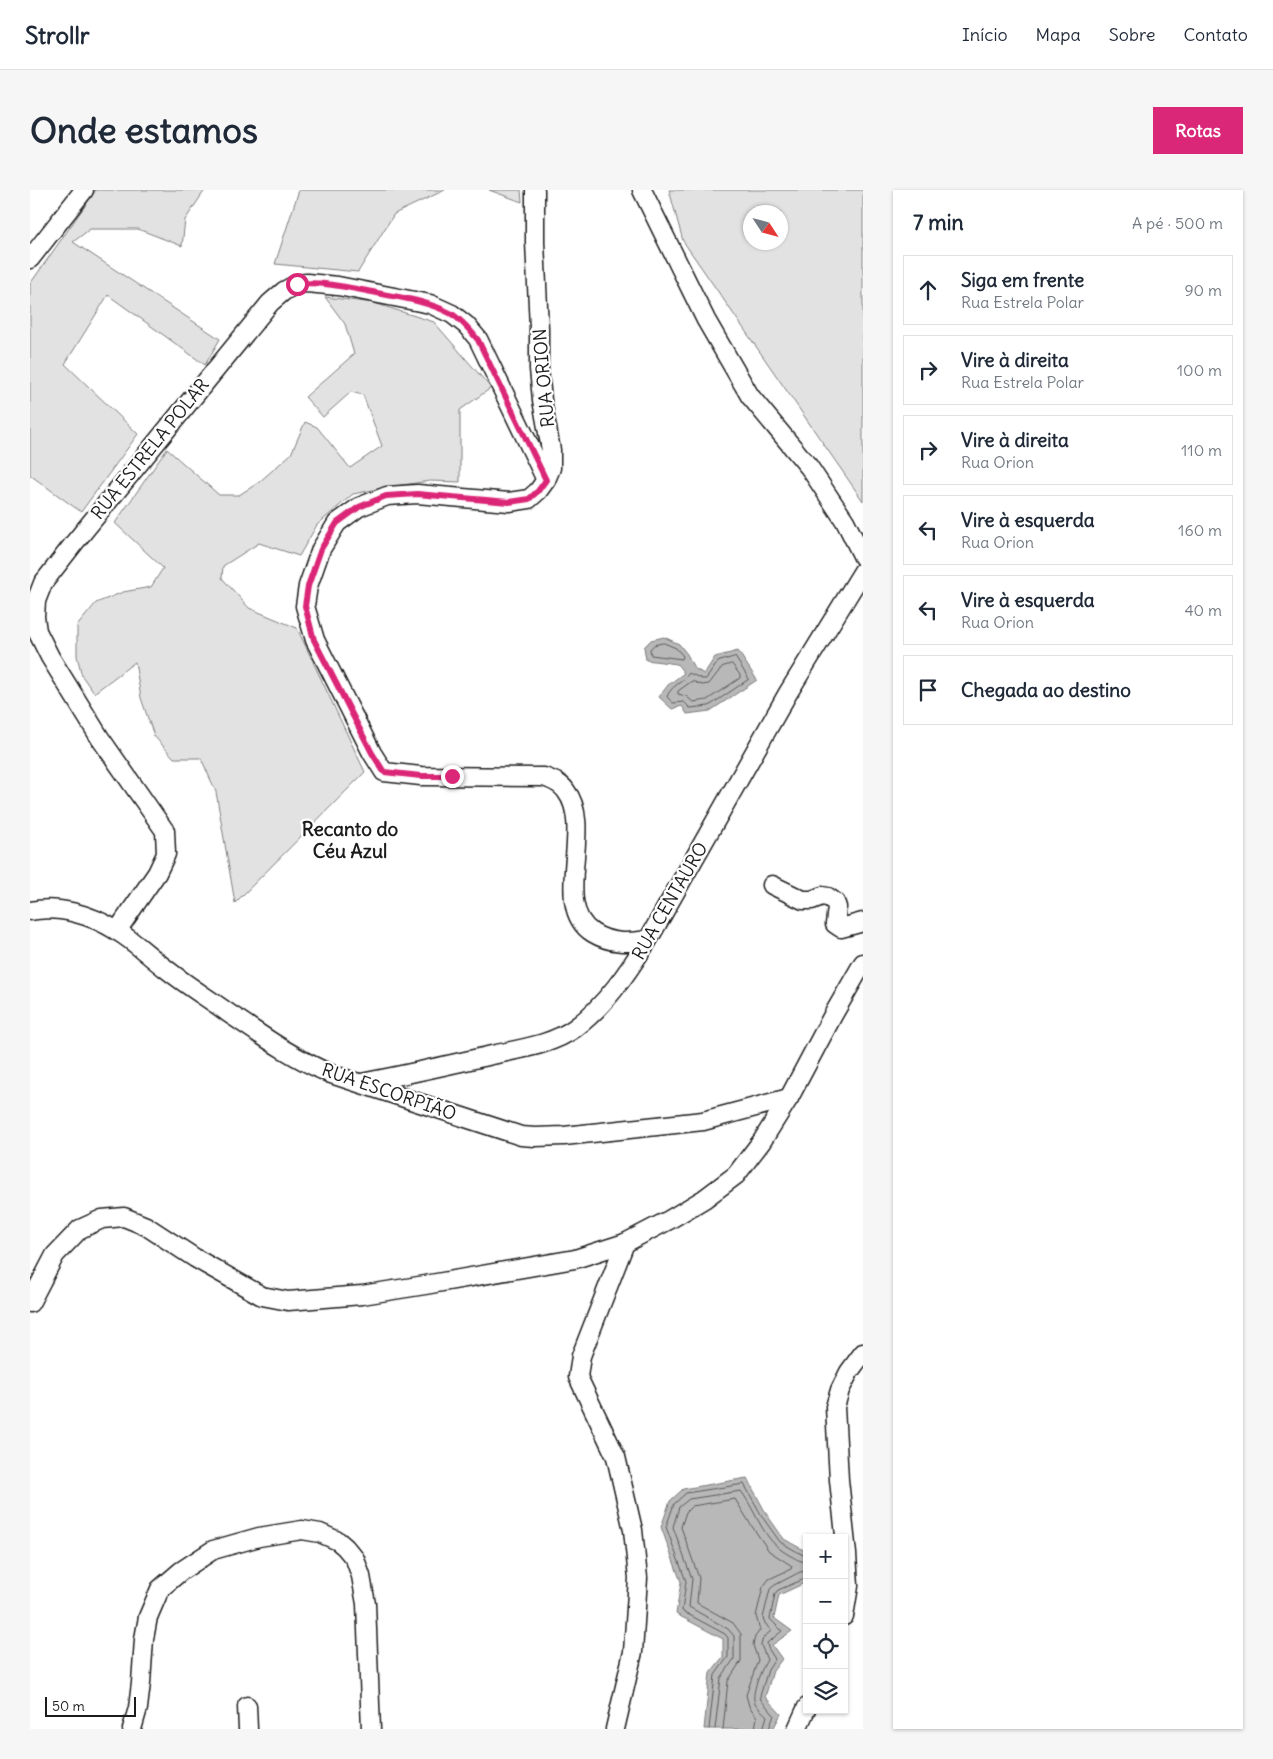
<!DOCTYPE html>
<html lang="pt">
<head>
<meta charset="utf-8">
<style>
  body { margin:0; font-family:Delius,sans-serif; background:#f6f6f7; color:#1f2937 }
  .controls { position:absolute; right:15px; bottom:15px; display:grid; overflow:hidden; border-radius:0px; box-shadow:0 1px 4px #0004 }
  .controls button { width:45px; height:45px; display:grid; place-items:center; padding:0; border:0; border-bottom:1px solid #e0e1e3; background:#fff; color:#1f2937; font:25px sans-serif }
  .compass { position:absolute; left:713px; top:15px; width:45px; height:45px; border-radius:50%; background:#fff; box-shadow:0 1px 4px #0004; rotate:126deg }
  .scale { position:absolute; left:15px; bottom:12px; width:91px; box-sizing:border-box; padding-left:5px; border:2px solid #1c1c1c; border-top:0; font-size:14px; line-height:18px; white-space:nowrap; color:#1c1c1c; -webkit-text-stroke:4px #fff; paint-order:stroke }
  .stop { position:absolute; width:15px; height:15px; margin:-11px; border:4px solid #db2777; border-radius:50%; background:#fff }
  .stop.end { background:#db2777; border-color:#fff; box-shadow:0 1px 5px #0008 }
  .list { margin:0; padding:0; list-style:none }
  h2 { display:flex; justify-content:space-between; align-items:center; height:65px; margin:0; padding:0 20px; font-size:21px }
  h2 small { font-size:16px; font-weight:400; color:#747a83 }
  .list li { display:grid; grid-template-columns:32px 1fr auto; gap:15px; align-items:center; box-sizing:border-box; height:70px; margin:0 10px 10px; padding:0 10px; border:1px solid #e0e1e3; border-radius:0px }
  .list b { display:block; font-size:19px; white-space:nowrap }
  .list p { margin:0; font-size:16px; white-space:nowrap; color:#747a83 }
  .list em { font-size:16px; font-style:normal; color:#747a83 }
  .icon { flex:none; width:28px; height:28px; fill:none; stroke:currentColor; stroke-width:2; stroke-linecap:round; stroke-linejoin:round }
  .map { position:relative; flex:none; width:833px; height:1539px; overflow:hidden; border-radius:0px }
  header { display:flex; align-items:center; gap:30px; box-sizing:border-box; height:70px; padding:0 25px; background:#fff; border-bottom:1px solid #e0e1e3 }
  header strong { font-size:24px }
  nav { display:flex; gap:28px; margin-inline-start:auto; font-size:18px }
  .intro { display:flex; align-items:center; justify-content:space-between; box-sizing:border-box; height:120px; padding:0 30px }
  h1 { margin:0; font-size:35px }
  .button { padding:12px 22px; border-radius:0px; background:#db2777; color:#fff; font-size:18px; font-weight:700 }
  main { display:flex; gap:30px; padding:0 30px }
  aside { flex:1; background:#fff; border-radius:0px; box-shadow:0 1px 4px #0004 }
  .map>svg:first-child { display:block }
</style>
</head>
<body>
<header>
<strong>Strollr</strong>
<nav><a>Início</a><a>Mapa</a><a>Sobre</a><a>Contato</a></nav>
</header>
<div class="intro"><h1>Onde estamos</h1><a class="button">Rotas</a></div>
<main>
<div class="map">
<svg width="833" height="1539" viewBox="0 0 833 1539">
  <rect width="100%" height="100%" fill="#fff"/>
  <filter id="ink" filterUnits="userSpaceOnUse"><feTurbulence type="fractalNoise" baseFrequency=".02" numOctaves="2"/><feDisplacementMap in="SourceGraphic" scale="10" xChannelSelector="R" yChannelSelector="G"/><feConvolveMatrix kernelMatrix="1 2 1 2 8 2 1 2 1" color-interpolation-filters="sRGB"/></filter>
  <g filter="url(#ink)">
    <g fill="#e2e2e2" stroke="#7f7f7f" fill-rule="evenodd">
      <path d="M66 0H175L155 30 152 56 108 39H60L43 52 190 149 175 175 78 105 35 174 108 244 51 322 0 285V94Z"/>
      <path d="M269 0H415L364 24 328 82 245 74Z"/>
      <path d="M459 0H491L492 12Z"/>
      <path d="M639 0H833V311L653 51ZM750 22V52H720V22Z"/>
      <path d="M295 107 344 113 404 132 461 198 430 220V292L400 291 358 297 323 304 287 335 269 366 229 353 193 376 192 388 219 418 267 438 335 582 205 713 186 602 171 568H144L124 546 111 508 105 472 64 503 52 486 47 466V436L66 413 93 402 121 397 133 378 85 333 137 259 189 305H209L228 293 261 264 275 232 287 237 320 278 352 256 333 205 321 202 293 227 275 207 324 164 315 134Z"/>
    </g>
    <g fill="#b8b8b8" stroke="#7a7a7a">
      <path d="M634 447 649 454 657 464 664 478 674 484 685 467 708 461 727 490 680 521 657 524 652 516 642 519 629 507 638 495 654 483 647 474 616 470 614 457 621 450Z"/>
      <path d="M717 1288 737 1325 754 1349 777 1362V1392L749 1405 744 1428 762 1441 742 1455 752 1469 743 1481 735 1507 751 1524 743 1539H674L680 1483 693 1467V1449L646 1424 651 1392 631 1337 640 1311 653 1299Z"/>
    </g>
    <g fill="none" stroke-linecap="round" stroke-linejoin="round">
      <g stroke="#5a5a5a" stroke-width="1">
        <path d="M634 453 646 458 653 466 652 469 621 465 620 459 624 455Z"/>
        <path d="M705 467 719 489 679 516 660 518 654 512 643 513 637 507C640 496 653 493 659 483L672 489H676L688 472Z"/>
        <path d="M702 474 710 485V488L677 510 663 512 656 506 648 504V501L662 491 672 495 679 494 692 477Z"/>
        <path d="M679 1539 685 1485 698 1467V1448L695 1444 652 1421 656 1391 636 1337 644 1314 656 1303 714 1294 733 1328 750 1352 773 1365 777 1366"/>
        <path d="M685 1539 691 1488 704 1469V1446L698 1439 659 1417 662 1389 643 1337 649 1317 659 1309 711 1301C728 1324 732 1350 759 1365 765 1368 770 1372 777 1372"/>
        <path d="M693 1539 698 1491 711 1471V1444L703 1433 667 1413 669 1388 651 1337 656 1322 662 1316 705 1309 721 1335 739 1361 762 1376 761 1379 739 1389 733 1397 726 1426 730 1440 725 1447 723 1455 728 1470 716 1505 719 1516 727 1527 725 1539"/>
        <path d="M733 1539 737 1526C733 1522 728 1518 725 1513 720 1504 732 1478 737 1470L731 1455 733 1448 741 1441 735 1433 733 1428 740 1399 745 1395 770 1382 777 1381"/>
        <path d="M739 1539 744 1525 731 1510 730 1506 738 1480 745 1469 738 1458 737 1453 752 1441 740 1429 745 1404 748 1400 777 1388"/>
      </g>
      <g stroke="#1c1c1c" stroke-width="21">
        <g id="minor">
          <path d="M505 0V52L509 138V179L512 210 521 260V278L516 290 508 301 499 309 479 312 387 304 357 306 329 317 307 333 291 359 278 396 275 416 285 450 342 563 354 582 391 586 514 587C522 590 531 593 536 601 565 638 520 716 563 743 581 754 598 753 618 750"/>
          <path d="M612 0 676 130 720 206 779 277 815 331 833 367"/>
          <path d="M0 69 54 0"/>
          <path d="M742 695 773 710H782L792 706 798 707 805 712 807 717 805 734 811 738 833 732"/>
          <path d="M0 721C29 715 62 725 87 741 104 751 119 766 135 778 155 794 176 807 197 822 231 845 263 868 301 884L491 946 505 947 534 946 673 931 759 908"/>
          <path d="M87 741 127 683 136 664 135 641 70 548 20 467 7 441 5 427 6 411 13 393 45 352 240 113 254 101 267 94 277 93 308 96 400 114 422 124 436 135 448 149 516 290"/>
          <path d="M331 893C375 885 418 875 462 865 489 859 522 855 545 838 576 815 598 782 618 750L758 503 833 381"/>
          <path d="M0 1113 25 1065 50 1039 72 1029 94 1027 116 1036 165 1068 232 1106 258 1111 332 1105 395 1095 545 1069 595 1053 639 1030 674 1009 706 985 732 951 759 908 803 825 833 773"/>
          <path d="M814 1426 819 1396 817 1364 809 1290 805 1217 810 1200 819 1182 833 1163"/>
          <path d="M217 1516 218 1539"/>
          <path d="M102 1539 108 1518 111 1493 114 1449 118 1427 130 1399 151 1381 183 1360 229 1347 272 1340 290 1343 308 1351 315 1357 325 1369 331 1386 336 1414 341 1539"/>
          <path d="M585 1539 603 1462 608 1388 603 1340 586 1267 548 1187 551 1166 595 1053"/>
          <path d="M767 1539 777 1517"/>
        </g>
      </g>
      <use href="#minor" stroke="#fff" stroke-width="18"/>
    </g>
  </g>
  <g fill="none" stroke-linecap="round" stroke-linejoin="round" filter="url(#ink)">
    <path stroke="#db2777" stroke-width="6" d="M267 94C293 91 321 98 347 103 372 108 397 111 420 123 431 129 440 140 448 150L516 290 508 301 499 309 479 312 387 304 356 306 329 317 307 333 291 359 278 396 275 416 284 450 342 563 354 582 391 586H422"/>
  </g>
  <g text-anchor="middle" stroke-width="4.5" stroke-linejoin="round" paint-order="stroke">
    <g font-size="18" fill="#1c1c1c" stroke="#fff">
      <text transform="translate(514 188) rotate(-95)" y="6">RUA ORION</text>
      <text transform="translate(120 259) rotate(-51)" y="6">RUA ESTRELA POLAR</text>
      <text transform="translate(640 711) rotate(-60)" y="6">RUA CENTAURO</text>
      <text transform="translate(359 902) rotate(19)" y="6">RUA ESCORPIÃO</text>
    </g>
    <g font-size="19" font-weight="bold" fill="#1c1c1c" stroke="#fff">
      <text x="320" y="646">Recanto do<tspan x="320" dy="22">Céu Azul</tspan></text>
    </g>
  </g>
</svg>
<div class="controls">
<button>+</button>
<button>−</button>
<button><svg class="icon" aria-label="locate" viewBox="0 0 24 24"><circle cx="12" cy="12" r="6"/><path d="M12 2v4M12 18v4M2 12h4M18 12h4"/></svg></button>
<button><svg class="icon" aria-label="layers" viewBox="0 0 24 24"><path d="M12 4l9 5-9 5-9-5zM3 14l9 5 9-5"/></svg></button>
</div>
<svg class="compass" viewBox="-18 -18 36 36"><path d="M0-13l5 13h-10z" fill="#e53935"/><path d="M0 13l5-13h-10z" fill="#747a83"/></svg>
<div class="scale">50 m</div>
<div class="stop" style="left:267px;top:94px"></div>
<div class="stop end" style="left:422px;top:586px"></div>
</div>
<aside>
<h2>7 min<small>A pé · 500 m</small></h2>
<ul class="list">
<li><svg class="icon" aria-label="ahead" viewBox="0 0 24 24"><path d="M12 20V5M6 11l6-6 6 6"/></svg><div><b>Siga em frente</b><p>Rua Estrela Polar</p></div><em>90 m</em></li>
<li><svg class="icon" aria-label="right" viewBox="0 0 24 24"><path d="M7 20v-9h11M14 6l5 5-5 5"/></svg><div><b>Vire à direita</b><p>Rua Estrela Polar</p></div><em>100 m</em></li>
<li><svg class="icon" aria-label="right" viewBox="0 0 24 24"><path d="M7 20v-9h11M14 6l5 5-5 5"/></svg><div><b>Vire à direita</b><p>Rua Orion</p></div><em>110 m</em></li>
<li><svg class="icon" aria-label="left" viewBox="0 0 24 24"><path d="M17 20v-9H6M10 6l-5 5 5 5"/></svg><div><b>Vire à esquerda</b><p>Rua Orion</p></div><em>160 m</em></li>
<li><svg class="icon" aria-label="left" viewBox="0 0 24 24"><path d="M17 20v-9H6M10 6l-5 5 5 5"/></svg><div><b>Vire à esquerda</b><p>Rua Orion</p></div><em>40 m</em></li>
<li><svg class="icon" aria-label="arrive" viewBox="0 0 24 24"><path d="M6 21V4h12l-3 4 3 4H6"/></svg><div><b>Chegada ao destino</b></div></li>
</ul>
</aside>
</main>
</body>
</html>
